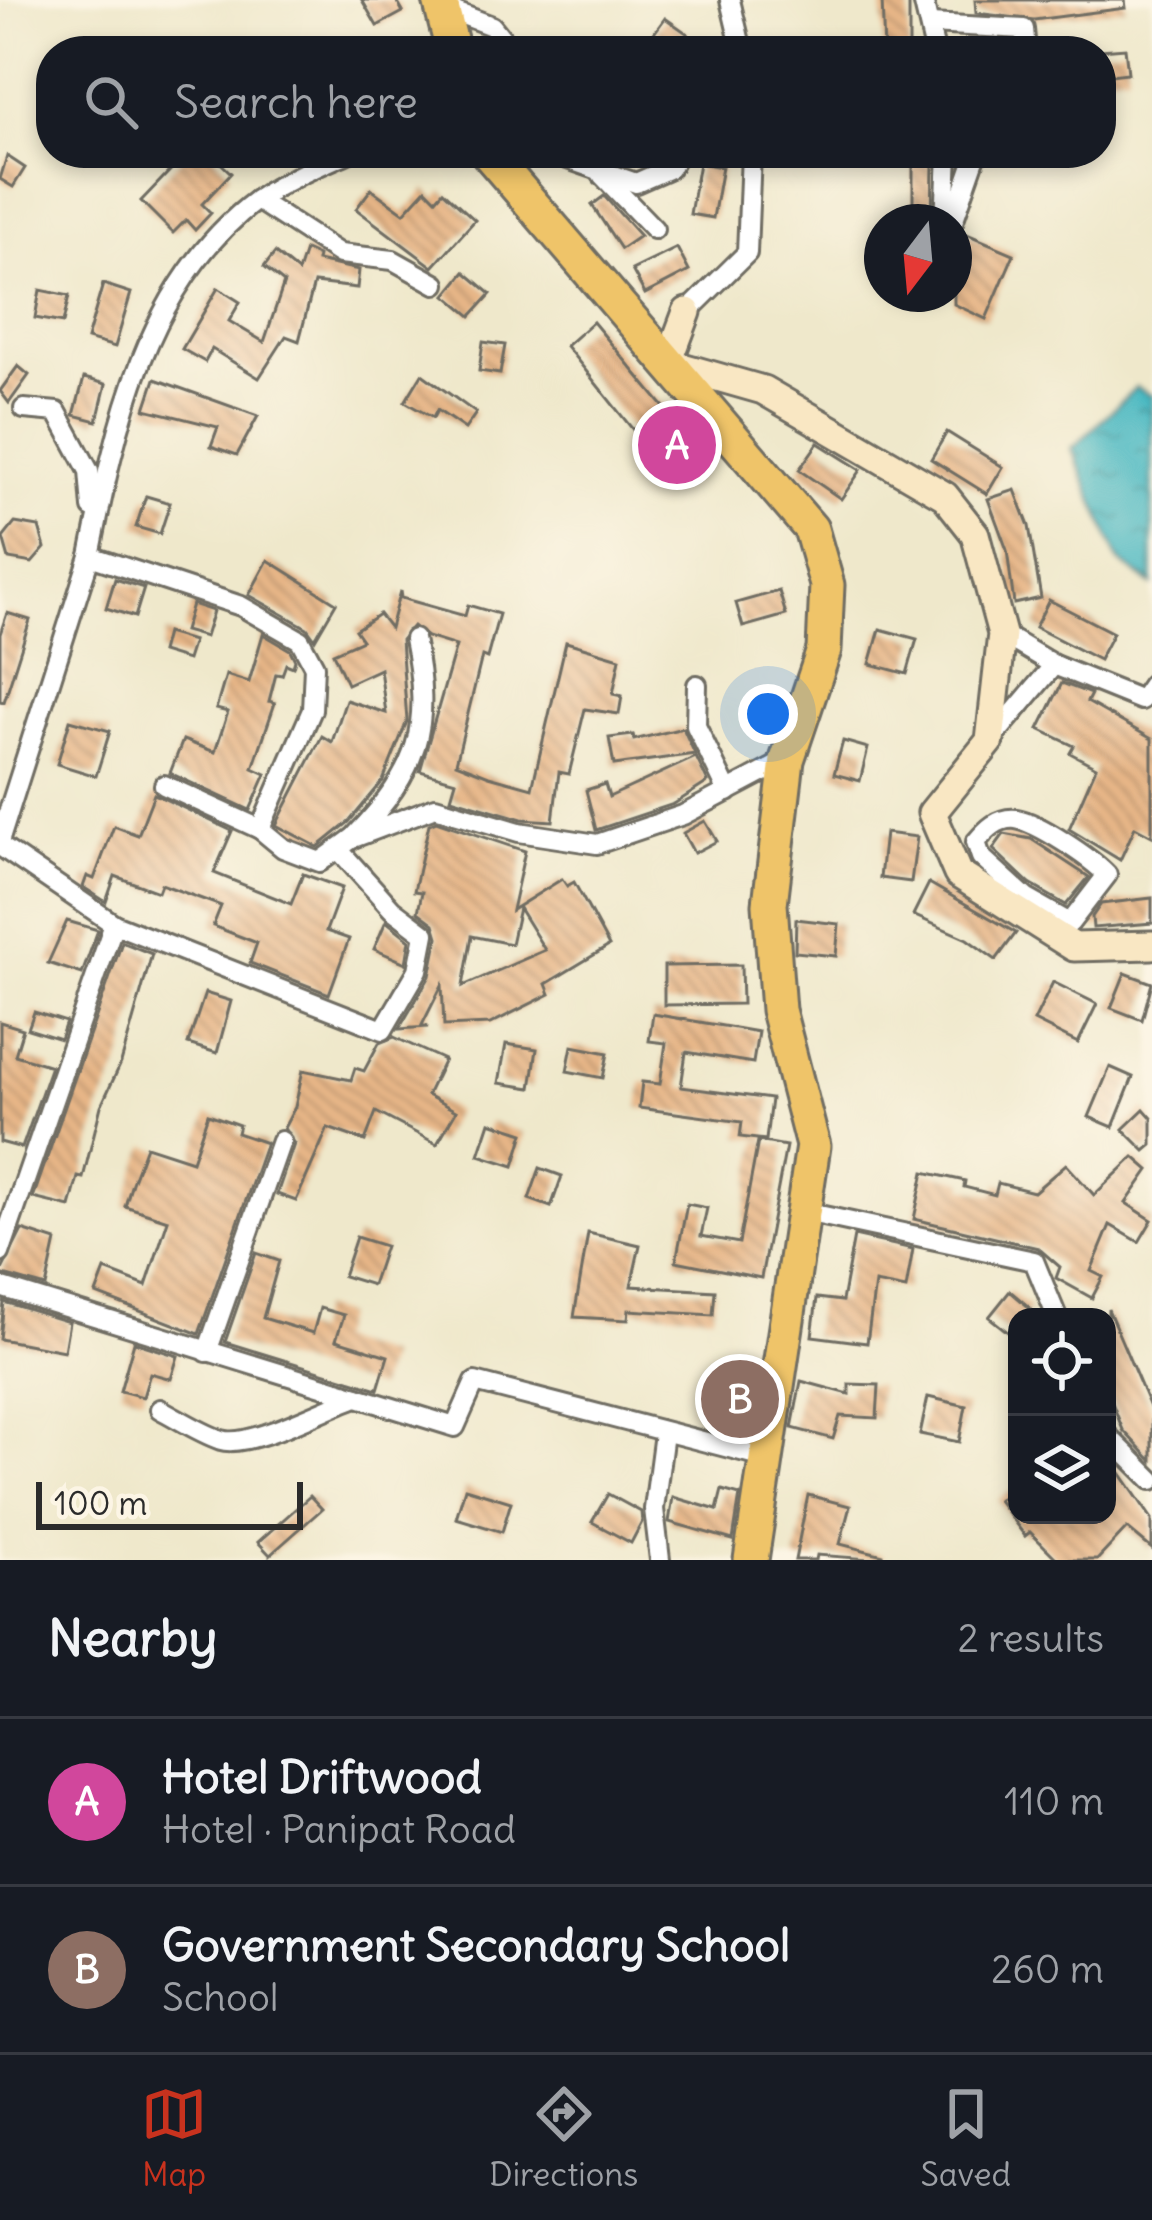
<!DOCTYPE html>
<html lang="en">
<head>
<meta charset="utf-8">
<style>
  body { margin:0; font-family:Delius,sans-serif; background:#20242c; color:#f1f3f6 }
  .controls { position:absolute; right:36px; bottom:36px; display:grid; overflow:hidden; border-radius:24px; box-shadow:0 6px 18px #0003 }
  .controls button { width:108px; height:108px; display:grid; place-items:center; padding:0; border:0; border-bottom:3px solid #363941; background:#171b24; color:#f1f3f6; font:60px sans-serif }
  .compass { position:absolute; left:864px; top:204px; width:108px; height:108px; border-radius:50%; background:#171b24; box-shadow:0 6px 18px #0003; rotate:196deg }
  .scale { position:absolute; left:36px; bottom:30px; width:267px; box-sizing:border-box; padding-left:12px; border:6px solid #2b2b2b; border-top:0; font-size:33px; line-height:42px; white-space:nowrap; color:#2b2b2b; -webkit-text-stroke:9px #fcf5e5; paint-order:stroke }
  .you { position:absolute; left:768px; top:714px; width:42px; height:42px; margin:-30px; border:9px solid #fff; border-radius:50%; background:#1a73e8; box-shadow:0 0 0 18px #1a73e833 }
  .badge { display:grid; place-items:center; width:78px; height:78px; border-radius:50%; background:#c8321e; color:#fff; font-size:39px; font-weight:700 }
  .pin { position:absolute; translate:-50% -50%; border:6px solid #fff; box-shadow:0 3px 12px #0006 }
  .list { margin:0; padding:0; list-style:none }
  h2 { display:flex; justify-content:space-between; align-items:center; height:156px; margin:0; padding:0 48px; font-size:51px }
  h2 small { font-size:39px; font-weight:400; color:#9ea1a6 }
  .list li { display:grid; grid-template-columns:78px 1fr auto; gap:36px; align-items:center; box-sizing:border-box; height:168px; padding:0 48px; border-top:3px solid #363941 }
  .list b { display:block; font-size:45px; white-space:nowrap }
  .list p { margin:0; font-size:39px; white-space:nowrap; color:#9ea1a6 }
  .list em { font-size:39px; font-style:normal; color:#9ea1a6 }
  .icon { flex:none; width:66px; height:66px; fill:none; stroke:currentColor; stroke-width:2; stroke-linecap:round; stroke-linejoin:round }
  .map { position:relative; flex:none; width:1152px; height:1560px; overflow:hidden }
  .search { position:absolute; background:#171b24; box-shadow:0 6px 18px #0003; left:36px; right:36px; top:36px; height:132px; display:flex; align-items:center; gap:30px; box-sizing:border-box; padding:0 42px; border-radius:48px; color:#9ea1a6; font-size:45px }
  .sheet { height:492px; background:#171b24 }
  nav { display:flex; justify-content:space-around; align-items:center; box-sizing:border-box; height:168px; border-top:3px solid #363941; background:#171b24; font-size:33px; color:#9ea1a6 }
  nav a { display:grid; justify-items:center; gap:6px }
  nav .on { color:#c8321e }
  .map>svg:first-child { display:block }
</style>
</head>
<body>
<div class="map">
<svg width="1152" height="1560" viewBox="0 0 1152 1560">
  <defs>
    <pattern id="water-ripples" width="26" height="14" patternUnits="userSpaceOnUse" patternTransform="scale(3)"><rect width="26" height="14" fill="#49b8c1"/><path d="M2 4q2-2 4 0t4 0M15 11q2-2 4 0t4 0" fill="none" stroke="#3d969d"/></pattern>
    <pattern id="building-back-hatch" width="6" height="6" patternUnits="userSpaceOnUse" patternTransform="scale(3)"><rect width="6" height="6" fill="#e7b687"/><path d="M-1 5l2 2M0 0l6 6M5-1l2 2" fill="none" stroke="#bb946f"/></pattern>
  </defs>
  <rect width="100%" height="100%" fill="#fcf5e5"/>
  <filter id="ink" filterUnits="userSpaceOnUse"><feTurbulence type="fractalNoise" baseFrequency=".00833" numOctaves="2"/><feDisplacementMap in="SourceGraphic" scale="24" xChannelSelector="R" yChannelSelector="G"/><feConvolveMatrix kernelMatrix="1 2 1 2 8 2 1 2 1" color-interpolation-filters="sRGB"/></filter>
  <filter id="wash" filterUnits="userSpaceOnUse"><feTurbulence type="fractalNoise" baseFrequency=".004" numOctaves="4" result="noise"/><feDisplacementMap in="SourceGraphic" scale="48" xChannelSelector="R" yChannelSelector="G"/><feGaussianBlur stdDeviation="2.7" result="paint"/><feColorMatrix in="noise" values="0 0 0 0 0 0 0 0 0 0 0 0 0 0 0 0 0 1.4 0 .05"/><feComposite in="paint" operator="in"/></filter>
  <g filter="url(#wash)">
    <rect width="100%" height="100%" fill="#efe8cb"/>
    <path fill="url(#water-ripples)" stroke="#3a7276" stroke-width="3" d="M1136 387 1152 396V585L1119 561 1072 449Z"/>
    <g id="blocks">
      <g fill="url(#building-back-hatch)" fill-rule="evenodd">
        <path d="M362 0H396L403 12 377 26Z"/>
        <path d="M882 0H909V51H884Z"/>
        <path d="M975 0H1125L1126 8 1034 20 976 13Z"/>
        <path d="M665 18 688 34 676 51H641Z"/>
        <path d="M1125 48 1128 73 1101 76V50Z"/>
        <path d="M187 153H210L231 173 202 204 211 213 195 230 186 220 173 233 141 201Z"/>
        <path d="M7 156 25 168 13 187 0 179Z"/>
        <path d="M913 162 933 164 932 222H913Z"/>
        <path d="M699 163 722 167 713 218 690 214Z"/>
        <path d="M371 189 404 213 426 189 436 199 443 191 475 220 433 267 356 209Z"/>
        <path d="M604 196 640 236 621 249 592 205Z"/>
        <path d="M962 232 1014 254 986 319 954 304V251Z"/>
        <path d="M677 248 689 271 645 294 632 270Z"/>
        <path d="M305 250 318 256 317 261 359 270 357 288 314 283 299 341 286 336 259 378 212 349 205 362 182 349 218 288 240 302 229 321 264 342 284 283 264 267 275 253 298 272Z"/>
        <path d="M465 272 491 294 471 316 446 295Z"/>
        <path d="M103 284 131 293 115 347 87 339Z"/>
        <path d="M40 290 69 296 63 323 35 318Z"/>
        <path d="M593 322 708 460 677 485 566 346Z"/>
        <path d="M483 342 505 345 500 374 479 371Z"/>
        <path d="M18 366 29 375 9 403 0 391Z"/>
        <path d="M422 374 476 413 465 429 437 410 433 418 405 402Z"/>
        <path d="M84 378 106 384 97 421 74 415Z"/>
        <path d="M155 379 258 416 237 455 211 446 218 427 145 409Z"/>
        <path d="M947 432 1003 467 987 494 931 459Z"/>
        <path d="M818 443 861 470 841 499 799 470Z"/>
        <path d="M1015 490 1029 526 1041 598 1014 604 1007 550 988 499Z"/>
        <path d="M146 496 170 503 160 534 136 527Z"/>
        <path d="M15 523 39 527 45 548 32 563 9 559 3 538Z"/>
        <path d="M268 560 336 603 315 639 307 628 249 595Z"/>
        <path d="M115 579 144 588 135 617 106 608Z"/>
        <path d="M400 591 401 598 465 616 468 605 499 614 487 658 482 656 456 763 489 776 532 788 566 642 620 658 613 694 622 696 619 714 585 709 569 774 559 772 553 821 522 819 451 798 456 781 420 771 456 646 427 637 413 626 401 640 407 721 383 781 349 822 318 847 276 825 322 736 332 742 346 700 386 713 380 669 347 684 333 653 362 640 355 630 379 614 390 628Z"/>
        <path d="M779 591 786 615 743 627 736 603Z"/>
        <path d="M1049 600 1113 633 1099 660 1035 627Z"/>
        <path d="M192 604 213 611 205 637 184 631Z"/>
        <path d="M7 613 30 620 4 702 0 701V634Z"/>
        <path d="M880 629 917 639 907 674 870 664Z"/>
        <path d="M166 633 193 641 187 660 161 652Z"/>
        <path d="M263 634 290 650 295 660 293 667 286 664 282 675 276 674 269 701 275 703 253 768 266 774 250 810 170 773 183 740 215 752 228 712 216 709 226 675 249 682Z"/>
        <path d="M1062 683 1091 694 1087 702 1152 739V836L1135 827 1120 860 1069 829 1096 767 1070 753 1074 746 1039 729Z"/>
        <path d="M70 720 110 731 96 776 57 764Z"/>
        <path d="M683 728 695 754 614 765 609 738 633 735 634 740Z"/>
        <path d="M843 741 868 748 860 781 834 774Z"/>
        <path d="M696 757 708 782 674 804 596 830 586 790 605 784 609 797Z"/>
        <path d="M154 794 232 831 214 873 291 904 303 874 342 888 326 931 349 939 329 994 250 963 257 943 213 926 221 906 161 884 158 892 115 876 106 902 83 887 87 876 94 879 114 826 138 835Z"/>
        <path d="M436 821 525 851 512 910 562 879 567 886 574 882 609 946 546 984 550 994 490 1024 444 1026 442 985 422 1025 428 1027 399 1029 430 976 438 937 434 924 418 912 422 892 414 891 429 824ZM519 908 545 950 463 986 472 936 511 944Z"/>
        <path d="M705 821 717 841 694 853 683 833Z"/>
        <path d="M885 833 917 837 911 882 880 878Z"/>
        <path d="M1004 834 1031 839 1089 877 1066 905 1030 884 993 849Z"/>
        <path d="M929 883 1016 933 996 960 967 939 913 915Z"/>
        <path d="M1152 898V923L1093 928 1092 917 1101 904Z"/>
        <path d="M796 919 839 924 836 956 795 952Z"/>
        <path d="M67 921 98 930 82 974 48 963Z"/>
        <path d="M386 921 410 940 406 963 374 949Z"/>
        <path d="M122 942 152 954 121 1063 101 1106 83 1178 78 1177 70 1207 33 1198Z"/>
        <path d="M741 965 742 1004 664 1005V966Z"/>
        <path d="M1125 973 1152 983 1142 1020 1111 1008Z"/>
        <path d="M1053 982 1097 1004 1078 1043 1034 1021Z"/>
        <path d="M205 993 231 1001 217 1053 188 1044Z"/>
        <path d="M34 1012 66 1022 60 1039 28 1029Z"/>
        <path d="M653 1014 758 1032 753 1063 686 1052 681 1087 771 1099 766 1140 740 1137 742 1122 639 1108 642 1082 660 1084 666 1043 649 1041Z"/>
        <path d="M0 1022 23 1029 15 1055 51 1066 22 1148 0 1142Z"/>
        <path d="M394 1037 444 1060 427 1095 456 1111 437 1144 376 1112 365 1141 328 1128 296 1201 277 1194 294 1144 284 1128 295 1107 303 1070 351 1080 355 1068 364 1071 379 1043Z"/>
        <path d="M506 1044 537 1049 531 1088 499 1083Z"/>
        <path d="M572 1046 608 1053 603 1078 567 1071Z"/>
        <path d="M1110 1067 1133 1077 1113 1127 1089 1117Z"/>
        <path d="M1144 1109 1152 1118V1145L1145 1151 1123 1129Z"/>
        <path d="M208 1114 239 1125 237 1133 266 1143 199 1334 96 1294 105 1270 146 1286 168 1220 125 1206 132 1183 146 1146 192 1161Z"/>
        <path d="M490 1122 524 1133 514 1166 479 1155Z"/>
        <path d="M758 1141 786 1146 761 1278 676 1261 687 1204 707 1208 701 1236 739 1243Z"/>
        <path d="M1134 1157 1149 1170 1126 1203 1152 1220 1139 1242 1110 1225 1091 1271 1103 1277 1092 1298 1056 1278 1060 1267 1038 1248 914 1219 924 1172 965 1181 964 1187 995 1195 998 1183 1034 1192 1066 1164 1094 1195Z"/>
        <path d="M540 1168 562 1176 551 1207 529 1199Z"/>
        <path d="M22 1230 56 1241 46 1287 0 1274Z"/>
        <path d="M588 1233 640 1245 631 1286 715 1291 713 1315 629 1310 628 1320 574 1317Z"/>
        <path d="M854 1236 913 1249 906 1289 875 1283 867 1343 812 1336 817 1298 842 1301Z"/>
        <path d="M356 1237 385 1246 372 1285 343 1276Z"/>
        <path d="M256 1253 279 1261 263 1318 313 1333 320 1308 344 1315 336 1340 388 1356 378 1389 225 1342Z"/>
        <path d="M1010 1291 1030 1308 1009 1333 989 1317Z"/>
        <path d="M4 1302 69 1322 64 1351 0 1339Z"/>
        <path d="M1108 1309 1152 1412V1461L1123 1430 1107 1390Z"/>
        <path d="M134 1342 178 1356 171 1379 150 1373 143 1397 120 1391Z"/>
        <path d="M801 1381 849 1394V1384L879 1385 877 1418 840 1416 833 1439 792 1428Z"/>
        <path d="M928 1397 966 1406 959 1442 920 1434Z"/>
        <path d="M1107 1454 1152 1519V1549L1127 1528 1097 1560H1058L1030 1532 1025 1536 998 1500 1017 1487V1515H1107Z"/>
        <path d="M465 1488 511 1502 502 1532 456 1518Z"/>
        <path d="M722 1490 740 1495 733 1540 669 1522 673 1497 717 1510Z"/>
        <path d="M608 1494 641 1512 642 1522 631 1543 592 1522Z"/>
        <path d="M808 1495 850 1506 840 1544 883 1555V1560L817 1555 816 1560H795Z"/>
        <path d="M310 1496 322 1509 270 1555 258 1542Z"/>
      </g>
    </g>
  </g>
  <g filter="url(#ink)">
    <use href="#blocks" fill-opacity="0" stroke="#706d63" stroke-width="3"/>
    <g fill="none" stroke-linecap="round" stroke-linejoin="round">
      <g stroke="#706d63" stroke-width="24">
        <g id="street">
          <path d="M730 0 742 51"/>
          <path d="M923 0 935 51"/>
          <path d="M442 7 492 26 512 51"/>
          <path d="M930 24 1024 29 1026 51"/>
          <path d="M550 153 636 183 670 168 678 153"/>
          <path d="M602 175 654 229"/>
          <path d="M257 200 340 254 393 260 436 284"/>
          <path d="M945 222 948 153"/>
          <path d="M953 222 977 153"/>
          <path d="M687 312 747 253 751 153"/>
          <path d="M24 409 57 412 89 471 92 508"/>
          <path d="M90 556C116 427 145 283 258 199 285 180 319 166 348 153"/>
          <path d="M1002 634 1054 665 1141 700 1152 684"/>
          <path d="M697 685 696 726 728 792"/>
          <path d="M990 741 1054 665"/>
          <path d="M164 785 260 829"/>
          <path d="M356 835C419 769 432 727 414 639"/>
          <path d="M0 839 90 556 241 606 300 640 314 666 312 710 260 829 283 848 320 862 353 838 435 807 519 832 597 844 683 815 787 760"/>
          <path d="M0 846 114 924 383 1030 418 970 425 934 392 909 338 849"/>
          <path d="M1016 910 1026 898 981 857 976 842C986 830 998 817 1016 819 1038 822 1092 859 1107 875L1070 923 1026 898"/>
          <path d="M805 1212 1034 1261 1057 1317"/>
          <path d="M0 1253 114 924"/>
          <path d="M0 1287 455 1427 475 1382 764 1457"/>
          <path d="M207 1352 281 1141"/>
          <path d="M160 1409C179 1419 200 1433 221 1440 249 1449 325 1408 357 1397"/>
          <path d="M1107 1435 1152 1480"/>
          <path d="M660 1560 654 1509 664 1433"/>
        </g>
      </g>
      <g stroke="#706d63" stroke-width="33">
        <path id="secondary" d="M687 312 668 363 763 390 945 496 975 534 1002 634 990 741 932 813 958 874 1074 947 1152 945"/>
      </g>
      <g stroke="#706d63" stroke-width="39">
        <g id="highway">
          <path d="M440 0 453 51"/>
          <path d="M488 153 811 529 827 585 824 650 787 760 770 904 778 1010 813 1146 751 1560"/>
        </g>
      </g>
      <use href="#street" stroke="#fff" stroke-width="18"/>
      <use href="#secondary" stroke="#f9e7c3" stroke-width="27"/>
      <use href="#highway" stroke="#efc469" stroke-width="33"/>
    </g>
  </g>
</svg>
<div class="controls">
<button><svg class="icon" aria-label="locate" viewBox="0 0 24 24"><circle cx="12" cy="12" r="6"/><path d="M12 2v4M12 18v4M2 12h4M18 12h4"/></svg></button>
<button><svg class="icon" aria-label="layers" viewBox="0 0 24 24"><path d="M12 4l9 5-9 5-9-5zM3 14l9 5 9-5"/></svg></button>
</div>
<svg class="compass" viewBox="-18 -18 36 36"><path d="M0-13l5 13h-10z" fill="#e53935"/><path d="M0 13l5-13h-10z" fill="#9ea1a6"/></svg>
<div class="scale">100 m</div>
<div class="you"></div>
<div class="pin badge" style="left:677px;top:445px;background:#d1479c">A</div>
<div class="pin badge" style="left:740px;top:1399px;background:#8d6e63">B</div>
<div class="search"><svg class="icon" aria-label="search" viewBox="0 0 24 24"><circle cx="10" cy="10" r="6"/><path d="M15 15l6 6"/></svg>Search here</div>
</div>
<section class="sheet">
<h2>Nearby<small>2 results</small></h2>
<ul class="list">
<li><span class="badge" style="background:#d1479c">A</span><div><b>Hotel Driftwood</b><p>Hotel · Panipat Road</p></div><em>110 m</em></li>
<li><span class="badge" style="background:#8d6e63">B</span><div><b>Government Secondary School</b><p>School</p></div><em>260 m</em></li>
</ul>
</section>
<nav>
<a class="on"><svg class="icon" aria-label="map" viewBox="0 0 24 24"><path d="M3 6l6-2 6 2 6-2v14l-6 2-6-2-6 2zM9 4v14M15 6v14"/></svg>Map</a>
<a><svg class="icon" aria-label="directions" viewBox="0 0 24 24"><path d="M12 3l9 9-9 9-9-9zM9 14v-3h6M13 9l2 2-2 2"/></svg>Directions</a>
<a><svg class="icon" aria-label="saved" viewBox="0 0 24 24"><path d="M7 4h10v16l-5-4-5 4z"/></svg>Saved</a>
</nav>
</body>
</html>
